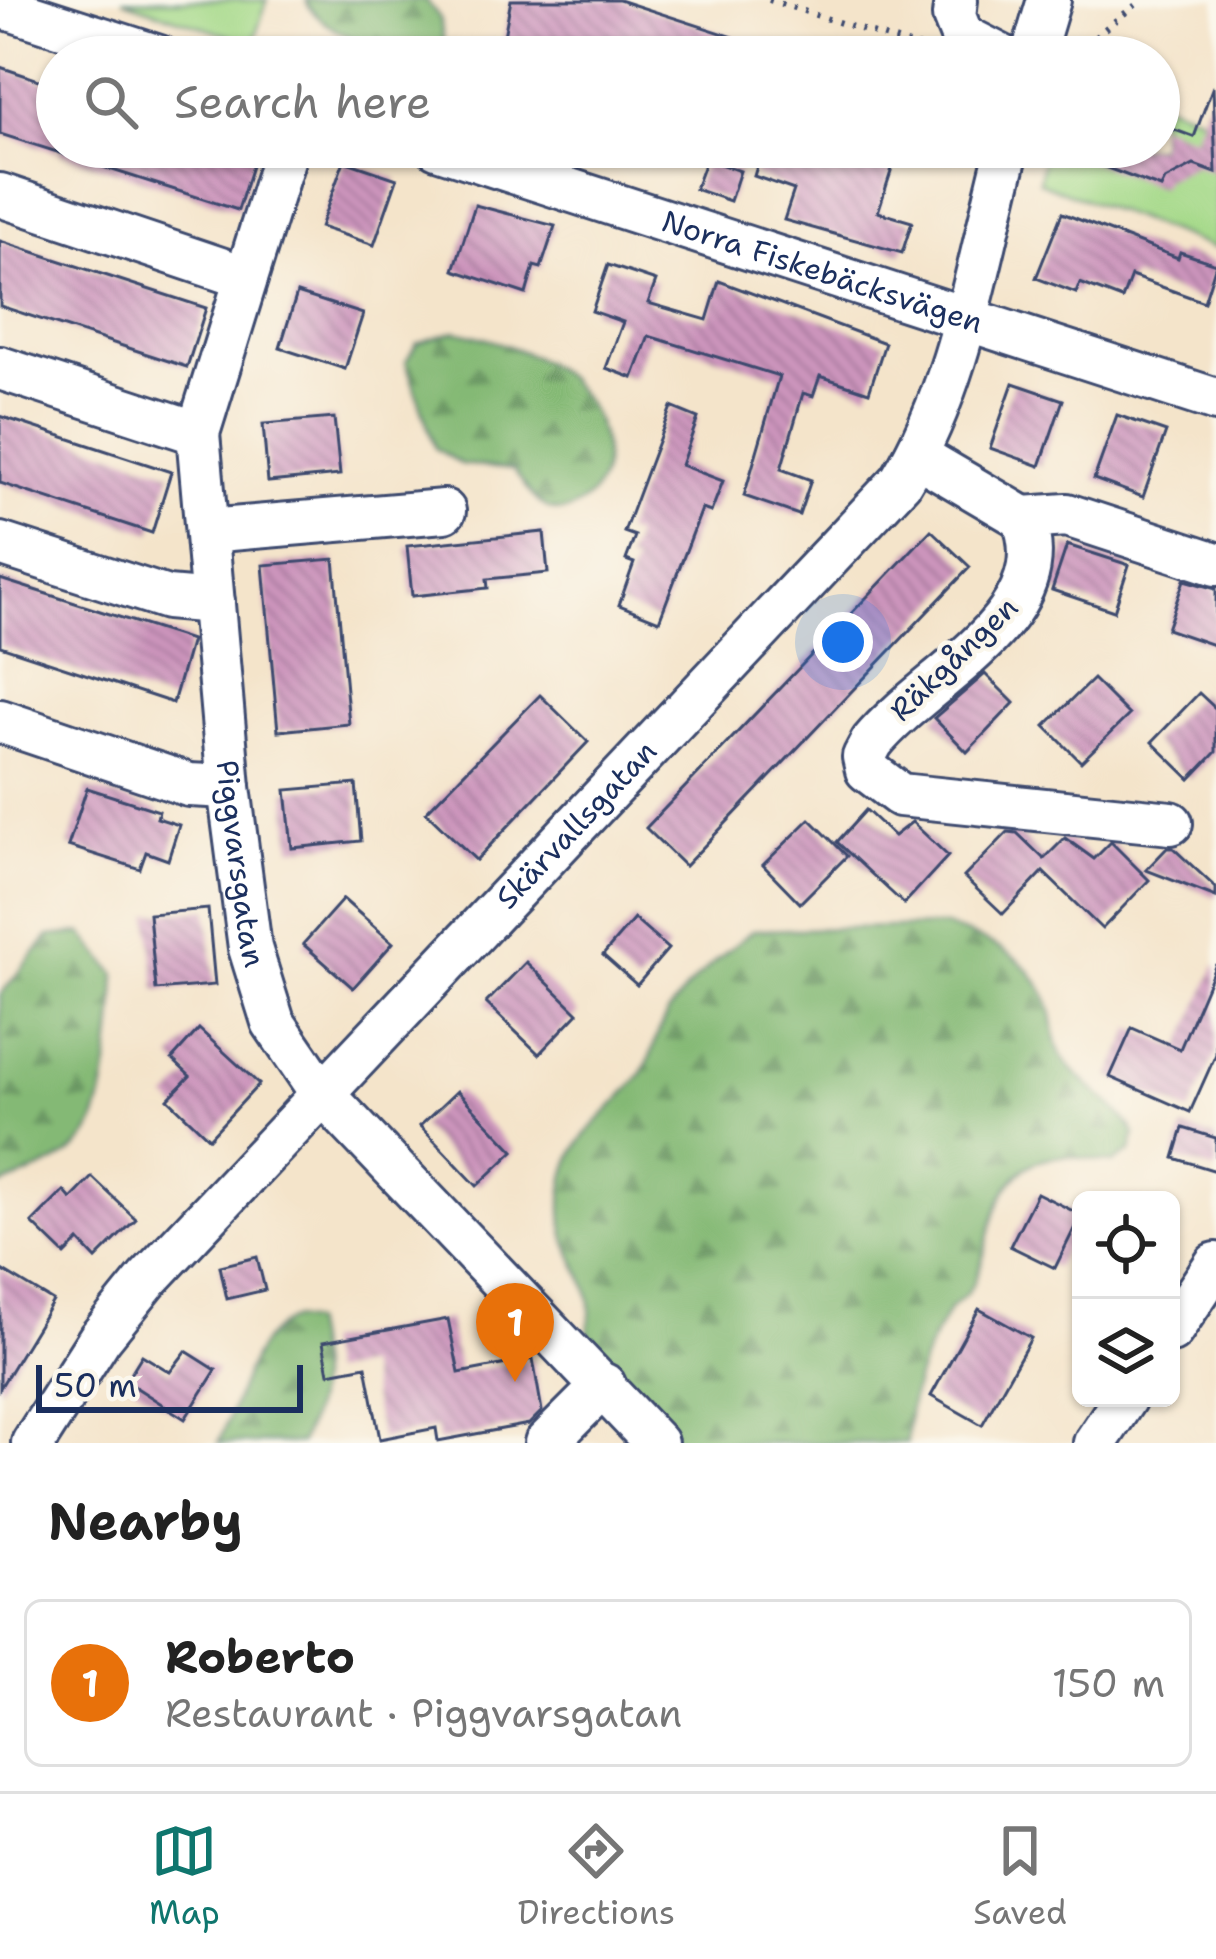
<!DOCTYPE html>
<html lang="en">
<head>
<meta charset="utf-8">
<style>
  body { margin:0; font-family:"Shantell Sans",sans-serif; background:#f6f6f6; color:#222 }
  .controls { position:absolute; right:36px; bottom:36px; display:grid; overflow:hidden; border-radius:18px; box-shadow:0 3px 9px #0004 }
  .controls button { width:108px; height:108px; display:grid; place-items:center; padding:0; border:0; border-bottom:3px solid #e0e0e0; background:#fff; color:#222; font:60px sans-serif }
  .scale { position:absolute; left:36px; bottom:30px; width:267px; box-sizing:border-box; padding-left:12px; border:6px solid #1b2f5e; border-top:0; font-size:33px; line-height:42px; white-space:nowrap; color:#1b2f5e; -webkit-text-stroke:9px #fbf7ec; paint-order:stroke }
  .you { position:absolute; left:843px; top:642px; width:42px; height:42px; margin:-30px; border:9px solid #fff; border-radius:50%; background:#1a73e8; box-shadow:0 0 0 18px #1a73e833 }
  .badge { display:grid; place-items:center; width:78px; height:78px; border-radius:50%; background:#0f766e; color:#fff; font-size:39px; font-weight:700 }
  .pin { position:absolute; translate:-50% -99px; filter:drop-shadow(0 3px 6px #0008) }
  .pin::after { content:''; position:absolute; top:63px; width:42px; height:36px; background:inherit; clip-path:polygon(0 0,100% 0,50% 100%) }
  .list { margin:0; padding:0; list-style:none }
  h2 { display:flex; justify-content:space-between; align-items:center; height:156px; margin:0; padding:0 48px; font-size:51px }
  h2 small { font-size:39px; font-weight:400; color:#767676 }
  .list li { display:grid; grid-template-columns:78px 1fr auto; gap:36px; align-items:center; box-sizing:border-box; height:168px; margin:0 24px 24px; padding:0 24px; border:3px solid #e0e0e0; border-radius:18px }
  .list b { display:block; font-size:45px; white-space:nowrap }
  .list p { margin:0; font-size:39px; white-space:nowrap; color:#767676 }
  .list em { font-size:39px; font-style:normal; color:#767676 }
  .icon { flex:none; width:66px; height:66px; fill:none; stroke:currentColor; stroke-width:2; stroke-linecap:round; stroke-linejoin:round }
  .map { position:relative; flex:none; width:1216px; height:1443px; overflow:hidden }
  .search { position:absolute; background:#fff; box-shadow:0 3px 9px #0004; left:36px; right:36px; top:36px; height:132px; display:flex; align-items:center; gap:30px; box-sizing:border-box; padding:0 42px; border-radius:66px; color:#767676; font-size:45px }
  .sheet { height:348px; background:#fff }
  nav { display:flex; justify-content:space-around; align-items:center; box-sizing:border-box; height:168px; border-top:3px solid #e0e0e0; background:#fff; font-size:33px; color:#767676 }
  nav a { display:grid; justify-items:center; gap:6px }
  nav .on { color:#0f766e }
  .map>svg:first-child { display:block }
</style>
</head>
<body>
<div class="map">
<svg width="1216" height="1443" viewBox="0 0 1216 1443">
  <defs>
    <pattern id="forest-firs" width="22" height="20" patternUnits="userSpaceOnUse" patternTransform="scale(3)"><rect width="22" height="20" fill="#84b975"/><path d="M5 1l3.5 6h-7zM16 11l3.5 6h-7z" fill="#6b9763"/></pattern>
    <pattern id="building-back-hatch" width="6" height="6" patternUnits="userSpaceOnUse" patternTransform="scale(3)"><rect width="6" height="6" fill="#cc94bc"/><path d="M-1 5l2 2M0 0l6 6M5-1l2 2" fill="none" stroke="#a5799c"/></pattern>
  </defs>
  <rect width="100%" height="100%" fill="#fbf7ec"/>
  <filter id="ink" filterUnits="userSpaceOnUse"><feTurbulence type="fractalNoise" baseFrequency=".00833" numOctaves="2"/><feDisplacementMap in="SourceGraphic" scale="24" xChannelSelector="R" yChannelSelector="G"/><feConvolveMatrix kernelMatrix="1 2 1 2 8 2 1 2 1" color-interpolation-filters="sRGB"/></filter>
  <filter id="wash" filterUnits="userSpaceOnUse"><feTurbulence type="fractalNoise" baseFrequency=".004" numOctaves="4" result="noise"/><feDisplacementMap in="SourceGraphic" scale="48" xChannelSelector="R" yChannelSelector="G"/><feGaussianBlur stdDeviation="2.7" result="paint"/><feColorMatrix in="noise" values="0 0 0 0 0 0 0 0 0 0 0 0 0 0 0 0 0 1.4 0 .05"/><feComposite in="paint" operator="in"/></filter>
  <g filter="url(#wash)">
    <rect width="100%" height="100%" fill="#f4e4ca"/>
    <g fill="#a5d989" stroke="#608474" stroke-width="3">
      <path d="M122 0H267L253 44Z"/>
      <path d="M1159 101 1216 123V249L1039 182 1045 147H1159Z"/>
    </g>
    <g fill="url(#forest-firs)" stroke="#50746a" stroke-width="3">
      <path d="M306 0H426L440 18 445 50C416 70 315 32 306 0Z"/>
      <path d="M456 331C487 338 524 349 552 367 594 394 632 473 577 506 568 511 561 513 551 509 532 502 525 484 513 470L461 464 435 448 406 362 417 343Z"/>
      <path d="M945 926C992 943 1033 956 1050 1007 1056 1024 1053 1046 1065 1061 1086 1089 1117 1103 1135 1134L1131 1151 1113 1163C1083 1158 1050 1148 1024 1169 984 1202 994 1254 967 1293 961 1300 953 1304 948 1312 923 1352 907 1396 907 1443H681L604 1361 588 1331C600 1276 562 1265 562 1210 561 1135 604 1125 642 1073 653 1058 654 1039 663 1022 683 985 720 957 753 930Z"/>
      <path d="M82 933 116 974C115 1012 108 1103 89 1133 72 1162 28 1174 0 1186V995L49 936Z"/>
      <path d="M293 1319 310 1322C320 1367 321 1402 300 1443H218C239 1403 248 1334 293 1319Z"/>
    </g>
    <g id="blocks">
      <g fill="url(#building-back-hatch)">
        <path d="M511 0H619L780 52 779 57H598L544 40 539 57H500Z"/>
        <path d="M0 67 57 86V152L0 134Z"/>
        <path d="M1213 86 1216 173 1194 165 1165 180 1161 188 1059 150 1159 147V124L1194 137Z"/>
        <path d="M60 147H258L238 210 59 153Z"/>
        <path d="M763 147H815L856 162 861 147H899L878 212 912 222 902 253 784 220 794 190 754 176Z"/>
        <path d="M706 159 740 171 730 201 695 189Z"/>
        <path d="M344 161 397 179 374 245 320 227Z"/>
        <path d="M475 205 555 226 541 268 534 266 526 294 454 270Z"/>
        <path d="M1062 213 1178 258 1180 252 1216 264 1204 302 1131 276 1122 299 1080 283 1076 293 1036 278Z"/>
        <path d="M0 241 206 308 187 367 0 306Z"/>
        <path d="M608 265 656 281 648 303 707 320 719 281 885 343 869 392 820 376 813 396 803 393 781 469 811 480 799 515 744 496 779 376 649 336 633 378 606 368 623 322 592 311Z"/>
        <path d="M297 293 363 314 345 369 280 348Z"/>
        <path d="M1013 383 1063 400 1040 466 990 448Z"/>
        <path d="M671 407 698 418 681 465 723 481 711 512 702 509 659 621 619 605 634 563 626 560 635 536 624 532Z"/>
        <path d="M1117 415 1166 432 1143 497 1094 479Z"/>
        <path d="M0 416 171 472 152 533 0 483Z"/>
        <path d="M334 418 340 475 268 482 263 424Z"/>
        <path d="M931 530 970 567 685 866 646 828Z"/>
        <path d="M544 532 548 573 487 579 488 588 412 596 407 546Z"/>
        <path d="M1067 545 1129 565 1114 611 1052 590Z"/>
        <path d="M334 559 349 724 278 731 263 565Z"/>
        <path d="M0 579 191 640 173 703 0 646Z"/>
        <path d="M1184 580 1216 589V646L1167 629Z"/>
        <path d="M985 674 1014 703 967 752 934 718Z"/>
        <path d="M1093 679 1129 715 1081 762 1045 726Z"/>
        <path d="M1199 693 1216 709V752L1190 779 1152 742Z"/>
        <path d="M540 695 588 742 476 860 426 812Z"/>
        <path d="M356 784 361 841 292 848 286 790Z"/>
        <path d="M87 788 159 811 157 818 179 825 168 860 146 852 140 869 68 846Z"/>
        <path d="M866 810 894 836 912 822 948 856 904 904 837 842Z"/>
        <path d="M810 819 847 856 800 903 763 865Z"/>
        <path d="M1008 832 1017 833 1044 859 1065 838 1094 859 1111 842 1149 880 1102 929 1043 872 1003 914 964 877Z"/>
        <path d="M1167 848H1173L1216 888V897L1146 870Z"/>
        <path d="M343 899 393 943 353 988 303 944Z"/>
        <path d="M208 909 215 985 156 990 149 914Z"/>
        <path d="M634 919 668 949 637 985 603 955Z"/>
        <path d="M526 962 578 1013 539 1054 486 1003Z"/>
        <path d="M1216 964V1054L1190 1112 1110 1077 1132 1028 1180 1049Z"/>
        <path d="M199 1029 259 1084 209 1138 168 1099 190 1076 172 1059Z"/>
        <path d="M457 1091 514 1151 477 1186 420 1126Z"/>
        <path d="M1183 1128 1216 1138V1171L1174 1158Z"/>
        <path d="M92 1177 136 1219 96 1259 79 1241 65 1255 32 1223 64 1191 71 1199Z"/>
        <path d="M1037 1193 1081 1215 1055 1268 1010 1246Z"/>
        <path d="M257 1257 265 1290 227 1299 220 1266Z"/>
        <path d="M0 1269 53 1301 0 1388Z"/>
        <path d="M979 1309 1031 1338 982 1425 931 1396Z"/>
        <path d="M448 1319 459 1373 533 1359 542 1411 529 1424 438 1441 436 1428 380 1439 366 1366 329 1373 323 1342Z"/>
        <path d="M186 1351 216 1370 185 1419 126 1381 142 1355 170 1372Z"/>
      </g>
    </g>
  </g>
  <g filter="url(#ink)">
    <use href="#blocks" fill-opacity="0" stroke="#3c4a6e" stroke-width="3"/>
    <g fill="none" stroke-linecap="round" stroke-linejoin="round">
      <g stroke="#3c4a6e" stroke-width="48">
        <g id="minor">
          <path d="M956 0 954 16 962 36 1003 57"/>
          <path d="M0 6 159 57"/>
          <path d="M1032 57 1049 0"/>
          <path id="s1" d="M287 147 198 433 229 787 250 948 273 1022 320 1091 656 1443"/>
          <path id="s2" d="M437 147 1216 400"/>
          <path d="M0 195 244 277"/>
          <path d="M0 368 198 433"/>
          <path d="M916 455 1023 518C1062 617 926 676 872 742L864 757 867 770 900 795 1171 823"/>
          <path d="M1023 518 1067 515 1216 564"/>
          <path d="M207 531 444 511"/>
          <path d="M0 544 167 598 213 602"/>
          <path d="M0 721 189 785 229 787"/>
          <path d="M1171 1331 1216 1264"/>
          <path id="s3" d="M33 1443 100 1338 147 1280 901 481C961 383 979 257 1008 147"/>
          <path d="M546 1443 604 1385"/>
          <path d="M1095 1443 1125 1398"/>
        </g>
      </g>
      <g stroke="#3c4a6e" stroke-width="6" stroke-dasharray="3 9" stroke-linecap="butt">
        <path d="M769 0 916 47 926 45"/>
        <path d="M1083 57 1098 34 1142 0"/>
      </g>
      <use href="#minor" stroke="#fff" stroke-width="42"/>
    </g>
  </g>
  <g text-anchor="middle" stroke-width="9" stroke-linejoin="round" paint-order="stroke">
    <g font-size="30" fill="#1b2f5e" stroke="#fbf7ec">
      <text dy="10" stroke="none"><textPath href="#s2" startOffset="405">Norra Fiskebäcksvägen</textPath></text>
      <text transform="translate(954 659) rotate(-44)" y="10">Räkgången</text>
      <text dy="10" stroke="none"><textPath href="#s3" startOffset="825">Skärvallsgatan</textPath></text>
      <text dy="10" stroke="none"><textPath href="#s1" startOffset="732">Piggvarsgatan</textPath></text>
    </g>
  </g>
</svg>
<div class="controls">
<button><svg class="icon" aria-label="locate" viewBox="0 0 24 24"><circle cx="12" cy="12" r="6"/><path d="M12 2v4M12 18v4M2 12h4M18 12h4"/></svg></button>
<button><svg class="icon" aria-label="layers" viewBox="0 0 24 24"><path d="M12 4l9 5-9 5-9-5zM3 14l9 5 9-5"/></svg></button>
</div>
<div class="scale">50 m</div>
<div class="you"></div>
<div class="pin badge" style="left:515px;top:1382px;background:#e8710a">1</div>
<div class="search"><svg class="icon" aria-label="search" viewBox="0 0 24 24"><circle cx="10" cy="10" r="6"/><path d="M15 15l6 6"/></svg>Search here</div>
</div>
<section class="sheet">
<h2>Nearby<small></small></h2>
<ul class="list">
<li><span class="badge" style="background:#e8710a">1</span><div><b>Roberto</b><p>Restaurant · Piggvarsgatan</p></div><em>150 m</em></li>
</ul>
</section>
<nav>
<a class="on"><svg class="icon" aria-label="map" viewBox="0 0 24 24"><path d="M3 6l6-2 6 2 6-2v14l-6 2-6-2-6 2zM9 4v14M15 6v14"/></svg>Map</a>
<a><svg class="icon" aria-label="directions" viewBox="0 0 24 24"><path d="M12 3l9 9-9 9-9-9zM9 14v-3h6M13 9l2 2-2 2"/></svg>Directions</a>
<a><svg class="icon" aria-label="saved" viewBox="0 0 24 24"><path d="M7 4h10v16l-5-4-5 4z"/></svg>Saved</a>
</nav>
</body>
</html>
